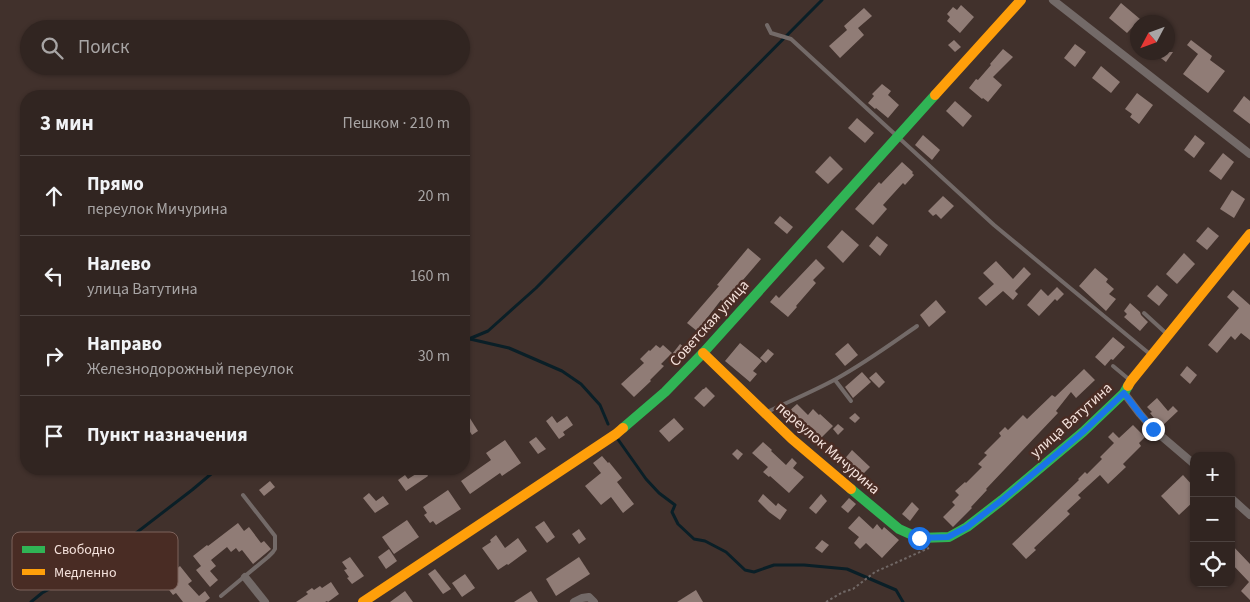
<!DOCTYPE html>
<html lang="ru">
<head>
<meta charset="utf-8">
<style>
  body { margin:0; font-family:"Source Sans 3",sans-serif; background:#392d2a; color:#f1f3f6 }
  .controls { position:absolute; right:15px; bottom:15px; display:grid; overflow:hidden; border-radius:10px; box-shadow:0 1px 4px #0004 }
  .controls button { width:45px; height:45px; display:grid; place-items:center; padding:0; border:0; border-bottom:1px solid #4c423f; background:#312521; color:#f1f3f6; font:25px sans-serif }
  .compass { position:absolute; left:1130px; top:15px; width:45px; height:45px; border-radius:50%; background:#312521; box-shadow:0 1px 4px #0004; rotate:229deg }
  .stop { position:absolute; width:15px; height:15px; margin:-11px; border:4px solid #1a73e8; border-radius:50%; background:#fff }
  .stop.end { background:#1a73e8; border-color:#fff; box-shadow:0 1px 5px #0008 }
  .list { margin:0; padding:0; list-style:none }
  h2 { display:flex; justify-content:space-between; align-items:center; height:65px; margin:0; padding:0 20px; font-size:21px }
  h2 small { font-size:16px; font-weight:400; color:#a8a5a5 }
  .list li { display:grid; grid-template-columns:32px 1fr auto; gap:15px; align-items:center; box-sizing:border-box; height:80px; padding:0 20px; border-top:1px solid #4c423f }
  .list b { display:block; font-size:19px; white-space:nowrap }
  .list p { margin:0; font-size:16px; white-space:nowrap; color:#a8a5a5 }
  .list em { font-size:16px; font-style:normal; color:#a8a5a5 }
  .icon { flex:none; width:28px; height:28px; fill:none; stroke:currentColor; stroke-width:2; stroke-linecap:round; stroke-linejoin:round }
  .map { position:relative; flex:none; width:1250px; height:602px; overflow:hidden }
  .search { position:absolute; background:#312521; box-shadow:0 1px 4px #0004; left:20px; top:20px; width:450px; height:55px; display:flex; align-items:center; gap:12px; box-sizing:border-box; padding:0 18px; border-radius:28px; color:#a8a5a5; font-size:19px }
  .panel { position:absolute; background:#312521; box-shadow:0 1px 4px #0004; left:20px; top:90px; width:450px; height:385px; border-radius:20px }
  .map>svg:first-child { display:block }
</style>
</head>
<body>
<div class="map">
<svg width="1250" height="602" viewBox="0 0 1250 602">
  <rect width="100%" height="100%" fill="#41312c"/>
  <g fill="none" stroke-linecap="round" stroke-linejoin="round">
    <g stroke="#0a1f27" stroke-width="3">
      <path d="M470 339 509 348 562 371 581 384 600 405 608 424"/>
      <path d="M464 341 488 331 536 288 822 0"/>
      <path d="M617 438 646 479 659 493 675 505 672 512 678 524 694 539 705 541 726 552 745 570 754 572 774 565H804L847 569 896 590 903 602"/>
      <path d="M31 602 42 593 97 563 192 490 217 469"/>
    </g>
  </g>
  <g fill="#907c76">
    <path d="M1121 3 1140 19 1127 33 1109 18Z"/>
    <path d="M961 5 974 17 960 33 947 21 950 17 947 14 953 7 957 10Z"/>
    <path d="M864 8 872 16 858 28 864 35 840 58 829 46 847 30 844 26Z"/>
    <path d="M954 40 961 47 955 52 948 45Z"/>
    <path d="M1191 40 1212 56 1210 60 1225 71 1208 93 1183 74 1198 54 1187 45Z"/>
    <path d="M1075 44 1086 52 1075 67 1064 58Z"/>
    <path d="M1003 49 1013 57 993 77 1002 85 988 102 983 98 982 99 969 88 976 79 978 80 991 65 990 64Z"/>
    <path d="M1153 52H1173L1166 62Z"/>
    <path d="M1101 66 1120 82 1111 93 1092 78Z"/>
    <path d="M882 84 891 91 888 95 899 105 888 118 876 108 875 109 868 103 874 96 872 94Z"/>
    <path d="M1137 93 1153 105 1139 124 1130 117 1132 114 1125 109Z"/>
    <path d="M1244 96 1250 101V124L1233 111Z"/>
    <path d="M955 101 972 116 963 127 946 111Z"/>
    <path d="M857 118 874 133 865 143 848 128Z"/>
    <path d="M923 135 940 150 932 160 915 145Z"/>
    <path d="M1195 135 1205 143 1194 158 1184 150Z"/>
    <path d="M1223 153 1234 162 1221 180 1209 171Z"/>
    <path d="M830 156 843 169 828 184 815 172Z"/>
    <path d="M902 162 913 172 912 173 914 175 905 185 903 183 883 205 887 209 873 225 855 209 879 182 881 184Z"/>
    <path d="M1232 190 1245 199 1234 218 1220 209Z"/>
    <path d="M943 196 954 206 941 219 936 214 933 216 928 211Z"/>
    <path d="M780 216 793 227 787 234 774 223Z"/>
    <path d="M1208 227 1219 236 1207 250 1196 241Z"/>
    <path d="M842 230 859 245 843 263 827 247Z"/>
    <path d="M877 236 888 245 880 256 869 246Z"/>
    <path d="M748 248 761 259 724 302 721 300 697 331 687 323 719 286 717 285Z"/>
    <path d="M1184 253 1195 264 1177 284 1166 274Z"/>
    <path d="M816 259 825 268 813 280 816 283 796 306 797 307 788 317 770 302 776 295 779 298Z"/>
    <path d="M996 261 1013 279 1024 267 1031 274 1015 291 1018 294 1013 300 1003 291 986 306 978 298 994 284 983 273Z"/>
    <path d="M1095 268 1108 279 1106 282 1114 289 1109 294 1116 299 1106 311 1079 286Z"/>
    <path d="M1157 285 1168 295 1159 306 1147 296Z"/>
    <path d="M1057 287 1064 294 1057 301 1055 299 1039 316 1027 305 1041 289 1048 296Z"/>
    <path d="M1233 290 1250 305V340L1241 333 1235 340 1231 336 1217 353 1208 345 1239 308 1227 297Z"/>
    <path d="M936 300 946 312 929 327 920 315Z"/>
    <path d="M1130 303 1140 312 1141 315 1148 322 1140 331 1124 317 1127 314 1124 311Z"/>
    <path d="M1113 337 1125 347 1113 360 1111 359 1105 366 1095 357Z"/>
    <path d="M740 343 762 361 753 371 757 374 750 382 725 361Z"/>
    <path d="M848 343 858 355 845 366 835 354Z"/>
    <path d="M680 344 689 351 681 360 673 353Z"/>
    <path d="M656 345 660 348 663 345 672 353 661 364 664 366 650 380 651 381 634 397 621 384 644 363 640 359 649 350 650 351Z"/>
    <path d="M768 349 774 354 766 363 760 358Z"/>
    <path d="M1187 366 1197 375 1190 384 1180 375Z"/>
    <path d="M1084 369 1095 380 1076 398 1071 392 1056 411 1058 413 986 489 987 490 971 507 972 508 953 527 943 517 955 505 952 502 959 495 955 491 965 482 966 483 982 467 978 464 987 455 984 453 1001 436 999 433 1005 427 1008 430 1023 415 1027 419 1052 395 1055 397Z"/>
    <path d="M862 372 871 382 853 398 845 387Z"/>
    <path d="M876 372 885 382 879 388 869 378Z"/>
    <path d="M706 387 715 396 704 407 694 398 703 389H704Z"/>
    <path d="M1157 398 1168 411 1173 406 1178 411 1161 427 1150 413 1152 412 1147 407Z"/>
    <path d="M797 404 808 415 813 409 819 415 820 414 833 426 819 440 799 421 797 423 787 413Z"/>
    <path d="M466 412 478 431 472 435 464 422V414Z"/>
    <path d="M855 413 860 418 855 423 849 418Z"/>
    <path d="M552 416 557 423 567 416 573 425 563 432 565 435 559 439 546 421Z"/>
    <path d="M674 418 684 429 669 442 659 431Z"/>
    <path d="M838 424 844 429 838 435 833 429Z"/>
    <path d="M1133 425 1145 437 1139 443 1141 446 1123 464 1126 467 1108 484 1100 475 1078 495 1081 498 1067 511 1070 514 1034 548 1036 550 1026 559 1012 544 1079 480 1078 479 1085 472 1087 474 1102 459 1100 457 1114 443 1108 437 1113 432 1119 438Z"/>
    <path d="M536 437 546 449 538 454 529 442Z"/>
    <path d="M505 440 521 463 502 476 500 473 470 494 461 481 491 460 486 453Z"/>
    <path d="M763 442 772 450 771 451 786 465 792 458 797 463 793 468 804 477 789 493 770 476 769 477 763 472 768 467 752 453Z"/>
    <path d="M737 449 743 454 738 460 732 454Z"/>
    <path d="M852 450 870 467 860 477 843 461Z"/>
    <path d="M602 456 608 463 609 462 622 478 617 482 634 504 623 513 611 497 601 505 585 486 601 473 593 463Z"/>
    <path d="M424 469 428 476 406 491 398 480 405 475 408 479Z"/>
    <path d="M1183 475 1194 487V501L1179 515 1161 496Z"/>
    <path d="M270 481 275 487 264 496 259 490Z"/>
    <path d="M448 490 461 509 436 525 433 521 430 523 424 515 427 513 423 507Z"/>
    <path d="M369 493 376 501 383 496 389 504 375 513 363 498Z"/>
    <path d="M763 494 776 506 778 503 787 510 780 520 769 512 758 501Z"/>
    <path d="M821 494 827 501 816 514 809 508Z"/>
    <path d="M849 498 856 504 848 513 841 507Z"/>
    <path d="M912 502 919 509 910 521 902 514Z"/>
    <path d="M859 516 873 529 877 524 882 530 884 527 899 540 882 558 866 543 860 549 854 543 859 537 848 528Z"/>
    <path d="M407 520 419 537 394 554 382 537Z"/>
    <path d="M544 521 555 537 547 543 535 527Z"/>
    <path d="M238 523 244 531 249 527 261 543 264 541 271 549 253 564 242 550 239 552 236 548 231 552 227 547 211 560 216 566 210 571 218 580 210 587 196 570 201 566 193 556 207 545 208 546Z"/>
    <path d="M579 529 586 539 579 544 572 534Z"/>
    <path d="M496 535 505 548 518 538 527 551 508 565 507 564 498 570 482 548 491 542 490 540Z"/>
    <path d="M822 540 829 545 822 553 815 548Z"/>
    <path d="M1231 544 1250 564V600L1241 591 1249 582 1231 563Z"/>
    <path d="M389 549 397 561 386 569 378 557Z"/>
    <path d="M350 557 364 576 352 584 347 578 349 577 344 570 347 569 342 562Z"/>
    <path d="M579 557 590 574 556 596 546 579Z"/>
    <path d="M180 566 192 581 188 584 199 596 205 591 210 598 205 602H183L176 593 173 595 162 581Z"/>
    <path d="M435 569 451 589 443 594 428 574Z"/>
    <path d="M465 574 475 588 462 597 452 583Z"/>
    <path d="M331 582 339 594 328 602 327 601 325 602H296L308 594 306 592 312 588 314 590 320 586 322 588Z"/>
    <path d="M696 590 703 602H677Z"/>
    <path d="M405 591 413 602H390Z"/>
    <path d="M531 591 538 602H514Z"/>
  </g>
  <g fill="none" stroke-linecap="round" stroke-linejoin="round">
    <path stroke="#716866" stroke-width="2" stroke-dasharray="2.5 2.5" stroke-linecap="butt" d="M826 602 843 592 853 589 875 572 929 548"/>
    <g stroke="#736a68" stroke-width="4">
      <path d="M767 25 771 33 791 39 994 225 1151 355"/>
      <path d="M1144 313 1168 335"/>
      <path d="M1113 366 1131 381"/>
      <path d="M835 380 851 401"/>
      <path d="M767 412C790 401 814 391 836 379 865 363 891 344 917 326"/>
      <path d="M221 596 268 557 273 552 275 549V536L243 495"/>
    </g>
    <g stroke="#736a68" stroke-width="8">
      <path d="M1053 0 1250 154"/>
      <path d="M1124 393 1140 414 1153 429 1194 464"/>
      <path d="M1231 498 1250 515"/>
      <path d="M245 577 265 602"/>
      <path d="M574 602 582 598 589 597 594 602"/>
    </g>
    <g stroke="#30b455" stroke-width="10">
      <path d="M623 428 665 392 703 353 935 95"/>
      <path d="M851 489 899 529 919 538 949 537 967 527 1002 500 1083 432 1124 393 1128 386"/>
    </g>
    <g stroke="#ff9f0a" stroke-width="10">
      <path d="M935 95 1021 0"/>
      <path d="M703 353 792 439 851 489"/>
      <path d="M1128 386 1131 381 1250 234"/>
      <path d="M363 602 616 434 623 428"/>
    </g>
  </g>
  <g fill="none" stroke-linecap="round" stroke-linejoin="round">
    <path stroke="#1a73e8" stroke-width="6" d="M919 538 948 537 967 527 1002 500 1083 432 1124 393 1140 414 1153 429"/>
  </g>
  <g text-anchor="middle" stroke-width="5" stroke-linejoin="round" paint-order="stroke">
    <g font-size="15" fill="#f4e1db" stroke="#492c24">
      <text transform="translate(709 323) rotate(-48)" y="5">Советская улица</text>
      <text transform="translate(1071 420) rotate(-42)" y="5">улица Ватутина</text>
      <text transform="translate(828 448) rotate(41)" y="5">переулок Мичурина</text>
    </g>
  </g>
  <rect x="12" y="532" width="166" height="58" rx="8" fill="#492c24" stroke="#7c625b" stroke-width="1"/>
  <rect x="22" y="546" width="23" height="7" fill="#30b455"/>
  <rect x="22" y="569" width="23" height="6" fill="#ff9f0a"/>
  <g font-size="14" fill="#f4e1db">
    <text x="54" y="554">Свободно</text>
    <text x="54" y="577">Медленно</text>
  </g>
</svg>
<div class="controls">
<button>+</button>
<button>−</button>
<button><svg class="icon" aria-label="locate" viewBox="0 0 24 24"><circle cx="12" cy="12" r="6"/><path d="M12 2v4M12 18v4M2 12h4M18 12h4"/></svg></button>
</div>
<svg class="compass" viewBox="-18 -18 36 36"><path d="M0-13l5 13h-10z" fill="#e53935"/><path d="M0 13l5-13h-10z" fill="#a8a5a5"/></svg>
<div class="stop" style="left:919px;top:538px"></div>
<div class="stop end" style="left:1153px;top:429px"></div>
<div class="search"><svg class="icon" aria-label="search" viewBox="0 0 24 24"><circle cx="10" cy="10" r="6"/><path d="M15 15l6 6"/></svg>Поиск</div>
<section class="panel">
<h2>3 мин<small>Пешком · 210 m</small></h2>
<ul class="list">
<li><svg class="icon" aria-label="ahead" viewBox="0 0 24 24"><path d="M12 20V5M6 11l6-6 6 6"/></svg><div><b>Прямо</b><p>переулок Мичурина</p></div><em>20 m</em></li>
<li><svg class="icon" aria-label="left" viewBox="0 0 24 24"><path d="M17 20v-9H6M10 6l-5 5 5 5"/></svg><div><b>Налево</b><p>улица Ватутина</p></div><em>160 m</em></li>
<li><svg class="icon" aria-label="right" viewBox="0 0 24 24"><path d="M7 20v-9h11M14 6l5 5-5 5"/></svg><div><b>Направо</b><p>Железнодорожный переулок</p></div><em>30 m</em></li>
<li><svg class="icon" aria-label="arrive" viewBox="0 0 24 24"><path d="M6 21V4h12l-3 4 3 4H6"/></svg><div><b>Пункт назначения</b></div></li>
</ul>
</section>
</div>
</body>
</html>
